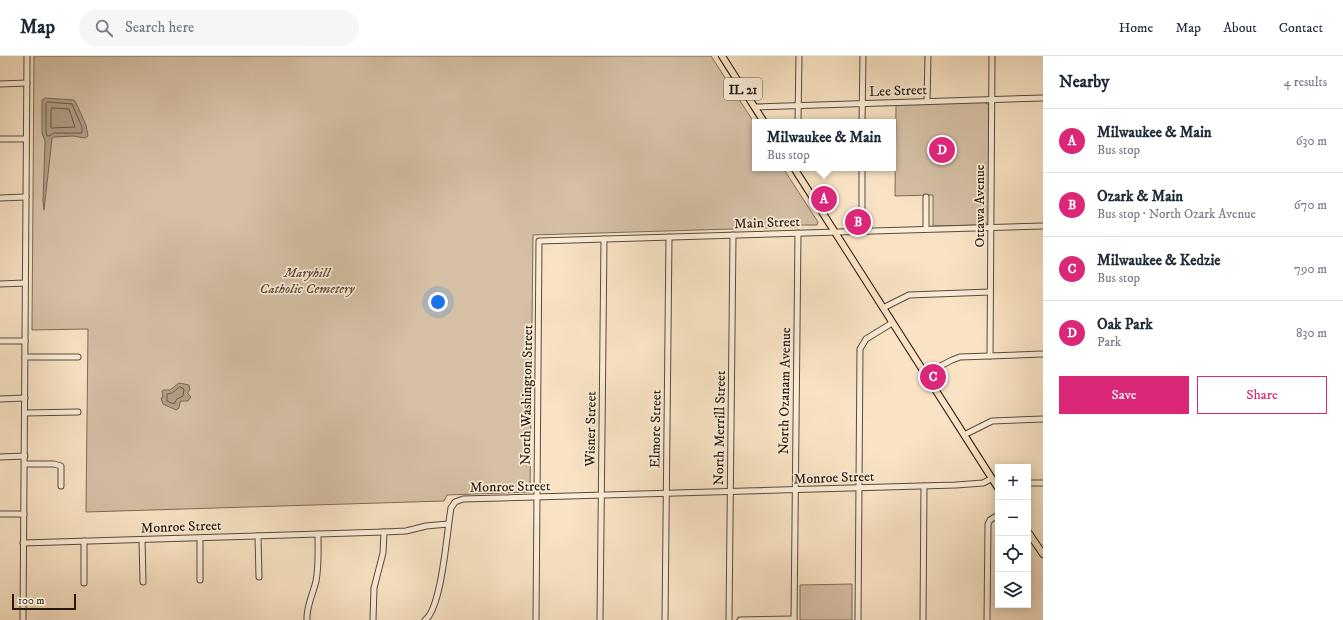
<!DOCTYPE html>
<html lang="en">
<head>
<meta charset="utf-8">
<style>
  body { margin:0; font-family:"IM FELL DW Pica",serif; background:#f6f6f7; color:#1f2937 }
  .controls { position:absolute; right:12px; bottom:12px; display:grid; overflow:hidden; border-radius:0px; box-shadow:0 2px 10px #0003 }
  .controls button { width:36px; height:36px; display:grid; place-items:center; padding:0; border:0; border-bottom:1px solid #e0e1e3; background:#fff; color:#1f2937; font:20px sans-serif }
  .scale { position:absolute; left:12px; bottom:10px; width:64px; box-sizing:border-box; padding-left:4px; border:2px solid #25180e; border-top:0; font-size:11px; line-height:14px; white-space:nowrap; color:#25180e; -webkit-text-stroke:3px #fbedd9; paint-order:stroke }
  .you { position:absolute; left:438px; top:246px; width:14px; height:14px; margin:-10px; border:3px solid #fff; border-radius:50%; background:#1a73e8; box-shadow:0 0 0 6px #1a73e833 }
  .badge { display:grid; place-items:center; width:26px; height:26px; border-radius:50%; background:#db2777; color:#fff; font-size:13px; font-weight:700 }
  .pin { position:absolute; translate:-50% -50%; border:2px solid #fff; box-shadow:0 1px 4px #0006 }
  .popup { position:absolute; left:752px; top:63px; width:144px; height:52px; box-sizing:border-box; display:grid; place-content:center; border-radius:0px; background:#fff; filter:drop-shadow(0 1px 3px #0005); font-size:13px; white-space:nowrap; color:#747a83 }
  .popup b { font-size:15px; color:#1f2937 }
  .popup::after { content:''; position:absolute; left:50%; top:100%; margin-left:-8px; border:8px solid transparent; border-top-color:#fff }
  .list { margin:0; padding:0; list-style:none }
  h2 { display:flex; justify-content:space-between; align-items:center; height:52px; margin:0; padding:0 16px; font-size:17px }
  h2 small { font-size:13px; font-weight:400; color:#747a83 }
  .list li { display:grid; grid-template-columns:26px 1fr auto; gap:12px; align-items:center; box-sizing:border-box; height:64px; padding:0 16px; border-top:1px solid #e0e1e3 }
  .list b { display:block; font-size:15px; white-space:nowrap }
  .list p { margin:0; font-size:13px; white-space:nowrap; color:#747a83 }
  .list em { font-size:13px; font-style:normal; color:#747a83 }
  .actions { display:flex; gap:8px; padding:12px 16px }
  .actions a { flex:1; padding:9px 0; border:1px solid #db2777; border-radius:0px; text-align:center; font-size:14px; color:#db2777 }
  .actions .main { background:#db2777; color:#fff }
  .icon { flex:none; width:22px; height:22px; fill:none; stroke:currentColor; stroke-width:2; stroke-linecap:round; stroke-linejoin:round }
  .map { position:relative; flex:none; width:1043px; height:564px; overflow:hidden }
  header { display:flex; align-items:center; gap:24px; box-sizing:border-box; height:56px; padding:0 20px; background:#fff; border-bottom:1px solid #e0e1e3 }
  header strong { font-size:19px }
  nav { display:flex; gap:22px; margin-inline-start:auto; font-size:14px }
  .search { width:280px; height:36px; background:#f6f6f7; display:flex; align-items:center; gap:10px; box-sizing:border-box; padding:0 14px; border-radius:22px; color:#747a83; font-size:15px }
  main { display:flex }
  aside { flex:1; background:#fff }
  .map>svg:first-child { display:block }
</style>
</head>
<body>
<header>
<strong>Map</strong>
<div class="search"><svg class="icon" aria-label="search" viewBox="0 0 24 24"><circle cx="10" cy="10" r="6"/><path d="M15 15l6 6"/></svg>Search here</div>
<nav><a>Home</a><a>Map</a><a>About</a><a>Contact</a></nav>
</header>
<main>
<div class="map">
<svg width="1043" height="564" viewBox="0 0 1043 564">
  <rect width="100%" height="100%" fill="#f9e3c4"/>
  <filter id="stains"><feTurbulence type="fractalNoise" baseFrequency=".005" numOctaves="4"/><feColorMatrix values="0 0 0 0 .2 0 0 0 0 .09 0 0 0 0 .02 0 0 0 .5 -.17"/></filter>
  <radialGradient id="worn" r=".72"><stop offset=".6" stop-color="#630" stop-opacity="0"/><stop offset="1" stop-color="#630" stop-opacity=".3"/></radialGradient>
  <g fill="#d5c0a5" stroke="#7d6c5a">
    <path d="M34 0H711L755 68V112H783L818 166 817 169H797V171L533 179 530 436 447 439 444 445 86 456 88 273 32 274Z"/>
    <path d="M984 46 989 49V166L984 169 933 170V139L895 140 896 49Z"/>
    <path d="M852 528V564H800V529Z"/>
  </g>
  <g fill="#b19e86" stroke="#796856">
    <path d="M45 42 74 44 76 47 86 69 88 80 85 82 73 80 54 81 52 83 44 154 43 145 45 85 42 77V44Z"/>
    <path d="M179 327 189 329 190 334 188 336V338L191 341 188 345H182L180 346 179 352 176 354 163 348 161 342 163 341 162 335 164 334H170Z"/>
  </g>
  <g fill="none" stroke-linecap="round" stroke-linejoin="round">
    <g stroke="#6b5b4a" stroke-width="1">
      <path d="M48 46 72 48 82 71V77H54L49 80H47L46 76V48Z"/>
      <path d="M52 52 69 53 75 71 51 72V54Z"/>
      <path d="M180 331 184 333 183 340 177 343 174 348 167 345V338L172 337Z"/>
    </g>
    <g stroke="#5a4b3c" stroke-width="7">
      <g id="minor">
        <path d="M0 28 27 27"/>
        <path d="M927 45 928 0"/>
        <path d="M754 51 1043 42"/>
        <path d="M798 66 799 0"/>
        <path d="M862 66 863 0"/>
        <path d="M0 83H26"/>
        <path d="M926 141V173"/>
        <path d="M0 142 26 141"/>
        <path d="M862 175V112"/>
        <path d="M0 228 25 227"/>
        <path d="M883 252 909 239 990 236"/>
        <path d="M0 285H25"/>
        <path d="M990 300 992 0"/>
        <path d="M25 301H78"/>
        <path d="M925 318 952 304 960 301 1043 298"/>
        <path d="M0 343 25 342"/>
        <path d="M25 357 78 356"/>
        <path d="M964 379 992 365 1043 363"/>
        <path d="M0 401 25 400"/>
        <path d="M25 408H54L61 410V430"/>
        <path d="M1028 427H1043"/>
        <path d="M0 458H24"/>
        <path d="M258 480 259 521"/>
        <path d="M200 482V524"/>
        <path d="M142 484 143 526"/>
        <path d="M84 485V527"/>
        <path d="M23 487 384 476 406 475 426 470 448 468"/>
        <path d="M23 564 27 0"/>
        <path d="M307 564C306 551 313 538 316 525 319 509 318 493 318 478"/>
        <path d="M373 564 374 532 383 497 384 476"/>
        <path d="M425 564C442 552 447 474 451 452L455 446 463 443 956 429 983 427 991 423"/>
        <path d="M536 564 539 185 1043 170"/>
        <path d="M600 564 604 183"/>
        <path d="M665 564 669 181"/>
        <path d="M729 564 733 179"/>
        <path d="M740 564 794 563"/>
        <path d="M794 564 798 177"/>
        <path d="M858 564 860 293 866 283 892 267"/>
        <path d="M923 564 924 430"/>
        <path d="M987 564 988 468 990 464 998 459"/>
      </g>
    </g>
    <g stroke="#25180e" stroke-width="8">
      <g id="major">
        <path d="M722 0 764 66"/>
        <path d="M794 112 998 432"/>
        <path d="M1028 476 1043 498"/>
      </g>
    </g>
    <use href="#minor" stroke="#fbedd9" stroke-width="5"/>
    <use href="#major" stroke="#f9e3c4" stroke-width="6"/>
  </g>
  <g text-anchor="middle" stroke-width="3.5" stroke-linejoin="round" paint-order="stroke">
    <rect fill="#fbedd9" stroke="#65584b" stroke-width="1" x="724" y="22" width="38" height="22" rx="3"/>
    <g font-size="13" font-weight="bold" fill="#25180e">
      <text x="743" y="38">IL 21</text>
    </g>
    <g font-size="14" fill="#25180e" stroke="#fbedd9">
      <text transform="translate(898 34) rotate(-2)" y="5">Lee Street</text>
      <text transform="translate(979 150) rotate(-90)" y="5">Ottawa Avenue</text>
      <text transform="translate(767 166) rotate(-2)" y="5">Main Street</text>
      <text transform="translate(784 335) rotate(-89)" y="5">North Ozanam Avenue</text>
      <text transform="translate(526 339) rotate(-89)" y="5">North Washington Street</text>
      <text transform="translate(719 372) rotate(-89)" y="5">North Merrill Street</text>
      <text transform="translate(590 373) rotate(-89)" y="5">Wisner Street</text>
      <text transform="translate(655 373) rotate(-89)" y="5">Elmore Street</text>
      <text transform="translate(834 421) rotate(-2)" y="5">Monroe Street</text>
      <text transform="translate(510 430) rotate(-1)" y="5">Monroe Street</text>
      <text transform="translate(181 470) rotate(-2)" y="5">Monroe Street</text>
    </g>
    <g font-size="14" font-style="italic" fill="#5a4a3b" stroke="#fbedd9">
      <text x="307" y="221">Maryhill<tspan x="307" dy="16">Catholic Cemetery</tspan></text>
    </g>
  </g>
  <rect width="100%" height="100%" filter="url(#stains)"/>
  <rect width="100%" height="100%" fill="url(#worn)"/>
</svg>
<div class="controls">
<button>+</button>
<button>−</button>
<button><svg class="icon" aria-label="locate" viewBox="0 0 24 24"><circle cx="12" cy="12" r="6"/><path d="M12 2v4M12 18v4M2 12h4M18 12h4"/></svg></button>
<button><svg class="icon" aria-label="layers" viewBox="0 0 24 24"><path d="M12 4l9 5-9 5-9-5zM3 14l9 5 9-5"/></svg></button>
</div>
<div class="scale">100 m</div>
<div class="you"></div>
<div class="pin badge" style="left:824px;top:143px">A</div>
<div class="popup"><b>Milwaukee &amp; Main</b>Bus stop</div>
<div class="pin badge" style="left:858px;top:166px">B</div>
<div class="pin badge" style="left:933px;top:321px">C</div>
<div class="pin badge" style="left:942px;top:94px">D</div>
</div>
<aside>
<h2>Nearby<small>4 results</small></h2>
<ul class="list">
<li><span class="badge">A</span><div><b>Milwaukee &amp; Main</b><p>Bus stop</p></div><em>630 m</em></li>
<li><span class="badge">B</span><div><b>Ozark &amp; Main</b><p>Bus stop · North Ozark Avenue</p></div><em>670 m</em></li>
<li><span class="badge">C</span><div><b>Milwaukee &amp; Kedzie</b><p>Bus stop</p></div><em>790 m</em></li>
<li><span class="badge">D</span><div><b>Oak Park</b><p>Park</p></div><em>830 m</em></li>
</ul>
<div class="actions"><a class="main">Save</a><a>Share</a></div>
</aside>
</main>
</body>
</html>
